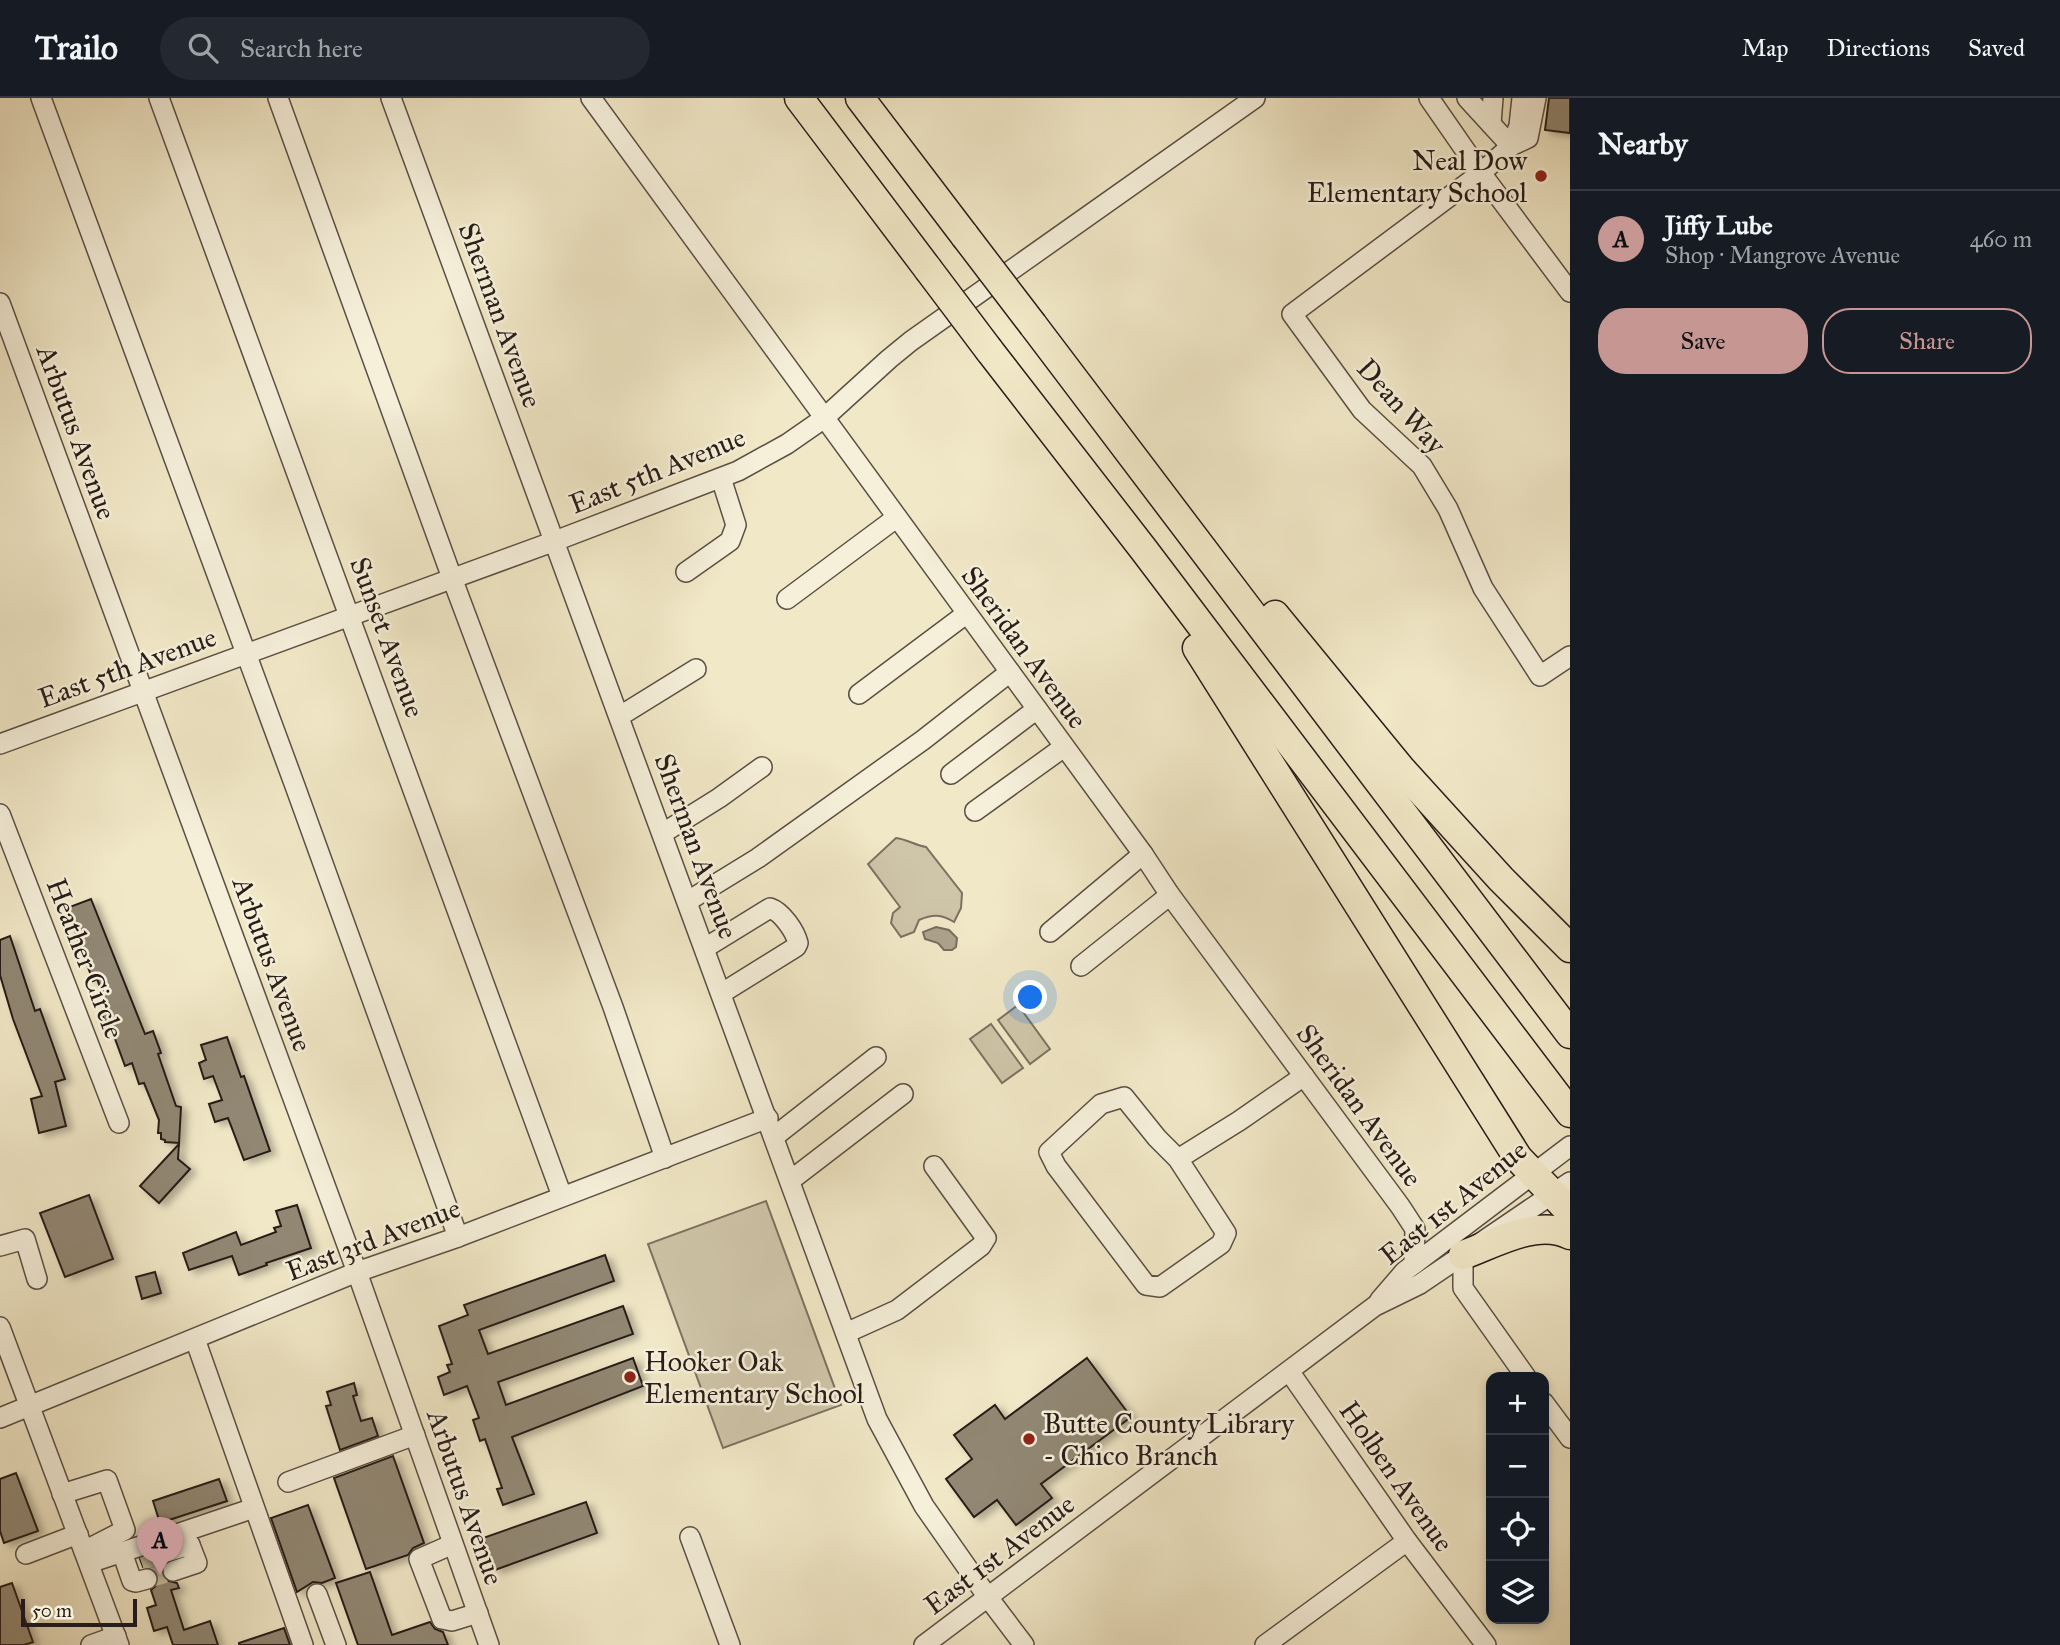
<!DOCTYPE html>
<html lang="en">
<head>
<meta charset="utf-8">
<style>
  body { margin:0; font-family:"IM FELL Great Primer",serif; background:#242831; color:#f1f3f6 }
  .controls { position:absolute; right:21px; bottom:21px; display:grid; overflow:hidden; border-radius:14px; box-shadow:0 4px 10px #0003 }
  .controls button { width:63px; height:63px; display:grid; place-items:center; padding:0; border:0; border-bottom:2px solid #363941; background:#171b24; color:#f1f3f6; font:35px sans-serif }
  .scale { position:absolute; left:21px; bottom:18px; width:116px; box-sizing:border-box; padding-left:7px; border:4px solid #281d18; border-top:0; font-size:19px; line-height:24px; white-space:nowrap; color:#281d18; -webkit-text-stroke:5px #f6f0db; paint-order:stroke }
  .you { position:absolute; left:1031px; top:900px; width:24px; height:24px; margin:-18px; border:5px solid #fff; border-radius:50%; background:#1a73e8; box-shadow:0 0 0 10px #1a73e833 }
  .badge { display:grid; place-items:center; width:46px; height:46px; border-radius:50%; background:#c59692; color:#111; font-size:23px; font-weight:700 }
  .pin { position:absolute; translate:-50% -58px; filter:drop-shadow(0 2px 4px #0008) }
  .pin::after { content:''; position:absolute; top:37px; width:24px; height:21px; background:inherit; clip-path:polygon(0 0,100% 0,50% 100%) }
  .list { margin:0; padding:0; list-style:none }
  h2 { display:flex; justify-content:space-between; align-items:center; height:91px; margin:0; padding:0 28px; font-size:30px }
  h2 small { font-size:23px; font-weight:400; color:#9ea1a6 }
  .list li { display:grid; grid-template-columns:46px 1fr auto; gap:21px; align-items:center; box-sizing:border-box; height:98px; padding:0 28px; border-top:2px solid #363941 }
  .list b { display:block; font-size:26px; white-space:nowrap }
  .list p { margin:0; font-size:23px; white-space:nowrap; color:#9ea1a6 }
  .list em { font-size:23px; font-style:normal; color:#9ea1a6 }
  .actions { display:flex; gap:14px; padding:21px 28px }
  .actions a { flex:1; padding:16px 0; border:2px solid #c59692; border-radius:28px; text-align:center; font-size:24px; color:#c59692 }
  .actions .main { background:#c59692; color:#111 }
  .icon { flex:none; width:38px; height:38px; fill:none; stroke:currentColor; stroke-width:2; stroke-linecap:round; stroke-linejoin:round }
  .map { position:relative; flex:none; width:1570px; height:1547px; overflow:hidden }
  header { display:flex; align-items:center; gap:42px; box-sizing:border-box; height:98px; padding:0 35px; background:#171b24; border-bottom:2px solid #363941 }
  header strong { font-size:33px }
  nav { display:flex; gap:38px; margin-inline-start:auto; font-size:24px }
  .search { width:490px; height:63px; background:#242831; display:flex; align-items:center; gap:18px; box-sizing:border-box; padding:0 24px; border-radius:38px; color:#9ea1a6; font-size:26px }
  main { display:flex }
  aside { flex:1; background:#171b24 }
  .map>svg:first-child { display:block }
</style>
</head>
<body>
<header>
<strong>Trailo</strong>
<div class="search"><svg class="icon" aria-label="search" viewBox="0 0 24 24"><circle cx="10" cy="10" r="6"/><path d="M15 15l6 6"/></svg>Search here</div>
<nav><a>Map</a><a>Directions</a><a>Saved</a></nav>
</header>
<main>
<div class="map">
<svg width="1570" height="1547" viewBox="0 0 1570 1547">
  <defs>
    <filter id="shadow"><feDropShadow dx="6" dy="3.5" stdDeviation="3.5" flood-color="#0004"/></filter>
  </defs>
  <rect width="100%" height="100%" fill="#f1e8c7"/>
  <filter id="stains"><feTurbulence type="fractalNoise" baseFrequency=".00286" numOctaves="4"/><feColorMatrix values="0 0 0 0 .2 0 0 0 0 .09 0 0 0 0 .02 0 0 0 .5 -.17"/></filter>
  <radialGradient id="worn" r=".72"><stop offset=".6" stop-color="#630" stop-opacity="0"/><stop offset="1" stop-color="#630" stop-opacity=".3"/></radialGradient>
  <g fill="#cfc5a9" stroke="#7c7160" stroke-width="2">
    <path d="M896 740C906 741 915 747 926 749L962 795 961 810 954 824C941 816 933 816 919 822L914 834 901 839 891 825 893 815 900 809 868 766Z"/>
    <path d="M1018 907 1050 951 1030 966 998 922Z"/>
    <path d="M991 926 1023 970 1002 985 970 941Z"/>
    <path d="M766 1103 841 1307 723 1350 648 1146Z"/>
  </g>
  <path fill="#ada38c" stroke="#786d5e" stroke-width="2" d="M936 829 949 832 957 840 956 849 952 852H944L938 845 925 841 923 834Z"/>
  <g fill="#918773" stroke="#281d18" stroke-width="2" filter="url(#shadow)">
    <path d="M1549 0H1570V35L1545 32Z"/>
    <path d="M91 801 145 936 153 933 161 955 158 956 176 1008 181 1009 179 1045 165 1044V1042L161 1041V1035H158L159 1022 144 985 139 986 132 965 125 968 111 930 108 932 101 913 105 911 102 903 105 902 97 881 93 883 67 810Z"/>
    <path d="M10 838 35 913 40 911 65 981 55 984 66 1028 39 1035 31 1001 42 998 13 921 0 877V842Z"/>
    <path d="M227 939 241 979 244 978 270 1053 244 1062 228 1020 215 1024 209 1006 222 1002 213 978 204 981 199 965 206 962 201 947Z"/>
    <path d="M179 1046 178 1061 190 1071 159 1105 140 1088Z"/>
    <path d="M89 1097 113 1161 65 1179 40 1115Z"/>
    <path d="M297 1107 311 1150 266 1165 267 1167 239 1177 232 1158 189 1172 183 1155 236 1134 241 1147 276 1134 274 1130 281 1128 276 1113Z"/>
    <path d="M605 1157 614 1183 479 1232 488 1256 623 1208 633 1236 498 1284 506 1307 633 1260 643 1288 512 1339 534 1396 503 1407 497 1391 502 1390 485 1341 480 1343 473 1322 479 1320 467 1288 444 1297 438 1279 450 1274 447 1267 452 1266 439 1228 468 1217 464 1207Z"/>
    <path d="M155 1174 161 1195 142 1201 136 1179Z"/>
    <path d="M1087 1260 1131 1319 1041 1386 1052 1400 1016 1427 997 1402 974 1419 946 1381 972 1361 954 1337 995 1307 1005 1321Z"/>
    <path d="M354 1285 357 1297 353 1298 361 1323 372 1320 378 1338 340 1352 326 1308 331 1307 327 1294Z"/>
    <path d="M393 1358 424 1445 413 1450 408 1457 366 1471 334 1380Z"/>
    <path d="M16 1375 38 1433 4 1445 0 1433V1381Z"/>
    <path d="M219 1381 227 1403 160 1425 153 1403Z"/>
    <path d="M586 1404 597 1435 495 1472 483 1440Z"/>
    <path d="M308 1407 335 1480 322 1485 313 1484 297 1494 271 1420Z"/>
    <path d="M155 1456 158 1462 163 1466 161 1476 164 1482 177 1485 179 1490 171 1492 184 1532 210 1523 218 1547H173L167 1529 154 1533 147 1510 156 1507 151 1492 159 1485V1478L155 1472 143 1469 140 1461Z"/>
    <path d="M370 1474 392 1537 430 1524 435 1531 443 1534 448 1547H358L336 1485Z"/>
    <path d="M12 1485 33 1544 24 1547H0V1489Z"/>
    <path d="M284 1530 290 1547H239V1545Z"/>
  </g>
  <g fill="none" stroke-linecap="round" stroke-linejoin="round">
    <g stroke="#c9bfa4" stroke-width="19" stroke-dasharray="19 10" stroke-linecap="butt">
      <path d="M141 1463 167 1454"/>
      <path d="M147 1481 173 1473"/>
    </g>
    <g stroke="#5a5044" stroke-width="22">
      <g id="minor">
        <path d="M41 0 295 688 458 1139"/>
        <path d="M159 0 562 1098"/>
        <path d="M278 0 452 480 613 909 665 1060"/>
        <path d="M391 0 877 1321 924 1408 987 1498 1024 1547"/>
        <path d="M591 0 1143 756 1170 797 1400 1108 1415 1131 1414 1166"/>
        <path d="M1429 0 1481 75 1570 194"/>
        <path d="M1467 0 1511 48 1528 40 1536 0"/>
        <path d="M1522 0 1519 28 1511 48 1481 75 1292 216 1362 312 1422 368 1448 411 1483 490 1540 578 1570 558"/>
        <path d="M1491 26 1493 0"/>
        <path d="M0 205 357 1174 489 1547"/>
        <path d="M686 474 730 443 736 427 721 380"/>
        <path d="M787 501 896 420"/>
        <path d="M859 596 966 516"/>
        <path d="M620 618 696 571"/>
        <path d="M0 646 555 443 738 373 787 346 823 321 889 261 911 243 1255 0"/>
        <path d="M951 676 1037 611"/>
        <path d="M975 713 1064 649"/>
        <path d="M0 716 119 1025"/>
        <path d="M663 735 719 700 762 669"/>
        <path d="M688 803 758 760 923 642 1010 574"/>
        <path d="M1050 834 1143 756"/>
        <path d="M705 850 770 810C782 814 795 833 798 845L796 849 722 895"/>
        <path d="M1081 868 1170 797"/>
        <path d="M775 1038 876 959"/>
        <path d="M1178 1061 1226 1135 1221 1146 1160 1189 1146 1187 1056 1068 1049 1054 1101 1006 1124 999 1157 1040 1178 1061 1239 1023 1304 978"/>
        <path d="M791 1082 903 996"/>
        <path d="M0 1148 25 1141 37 1181"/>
        <path d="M1463 1157V1190L1526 1279"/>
        <path d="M1380 1202 1405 1173 1570 1048"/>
        <path d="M0 1229 119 1547"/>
        <path d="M846 1235 897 1212 981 1148 986 1140 934 1068"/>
        <path d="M195 1241 303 1547"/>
        <path d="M1289 1273 1407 1443 1486 1547"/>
        <path d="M1544 1305 1570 1340"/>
        <path d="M0 1320 357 1174 458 1139 768 1020"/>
        <path d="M288 1384 415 1337"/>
        <path d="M62 1396 107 1382 125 1432 84 1453"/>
        <path d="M171 1438 254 1410"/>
        <path d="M690 1439 730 1547"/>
        <path d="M453 1446 419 1461 442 1521 452 1523 478 1515"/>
        <path d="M122 1454 132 1483 136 1484 147 1481"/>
        <path d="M167 1454 190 1447"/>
        <path d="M26 1456 78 1436"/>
        <path d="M89 1465 171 1438 185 1440 190 1447 197 1465 173 1473"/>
        <path d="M317 1496 336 1547"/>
        <path d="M91 1547 116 1538"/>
        <path d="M924 1547 1375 1208 1420 1186 1570 1084"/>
        <path d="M1265 1547 1407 1443"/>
      </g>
    </g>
    <g stroke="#281d18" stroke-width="31">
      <g id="highway">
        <path d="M799 0 928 171"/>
        <path d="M860 0 965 138"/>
        <path d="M1033 227 1570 936"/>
        <path d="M989 252 1144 452 1570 1015"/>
        <path d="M1275 517 1402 672 1501 781 1570 850"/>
        <path d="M1197 550 1518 1060 1570 1114"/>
        <path d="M1463 1157C1494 1146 1537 1120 1570 1137"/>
      </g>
    </g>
    <use href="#minor" stroke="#f6f0db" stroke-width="19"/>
    <use href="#highway" stroke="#f1e8c7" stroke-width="28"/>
    <g stroke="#281d18" stroke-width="31" stroke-linecap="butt">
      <g id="highway-bridge">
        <path d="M965 138 1033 227"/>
        <path d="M928 171 989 252"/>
      </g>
    </g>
    <use href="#highway-bridge" stroke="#f1e8c7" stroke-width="28"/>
  </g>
  <g fill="#8f2418" stroke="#f6f0db" stroke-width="2.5">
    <circle cx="1541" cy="78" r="7"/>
    <circle cx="630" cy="1279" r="7"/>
    <circle cx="1029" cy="1341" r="7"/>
  </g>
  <g text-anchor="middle" stroke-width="5" stroke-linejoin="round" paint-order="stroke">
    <g font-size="28" fill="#281d18" stroke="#f6f0db" text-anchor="start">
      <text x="1527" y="72" text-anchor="end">Neal Dow<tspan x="1527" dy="32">Elementary School</tspan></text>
      <text x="644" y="1273">Hooker Oak<tspan x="644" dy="32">Elementary School</tspan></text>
      <text x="1043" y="1335">Butte County Library<tspan x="1043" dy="32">- Chico Branch</tspan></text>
    </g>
    <g font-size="28" fill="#281d18" stroke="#f6f0db">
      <text transform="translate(501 217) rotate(70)" y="10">Sherman Avenue</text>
      <text transform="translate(1402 308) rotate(48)" y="10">Dean Way</text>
      <text transform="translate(77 334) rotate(70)" y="10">Arbutus Avenue</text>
      <text transform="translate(657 372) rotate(-22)" y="10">East 5th Avenue</text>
      <text transform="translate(388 539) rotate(70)" y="10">Sunset Avenue</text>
      <text transform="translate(1025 549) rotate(54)" y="10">Sheridan Avenue</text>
      <text transform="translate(127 569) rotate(-20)" y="10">East 5th Avenue</text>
      <text transform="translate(697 748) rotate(70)" y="10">Sherman Avenue</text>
      <text transform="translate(86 860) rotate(69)" y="10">Heather Circle</text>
      <text transform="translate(273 866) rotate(70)" y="10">Arbutus Avenue</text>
      <text transform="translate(1360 1007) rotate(54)" y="10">Sheridan Avenue</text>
      <text transform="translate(1453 1104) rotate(-39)" y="10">East 1st Avenue</text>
      <text transform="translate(373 1141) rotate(-21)" y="10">East 3rd Avenue</text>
      <text transform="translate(1397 1378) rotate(55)" y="10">Holben Avenue</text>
      <text transform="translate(466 1399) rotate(71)" y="10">Arbutus Avenue</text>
      <text transform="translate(999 1456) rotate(-37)" y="10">East 1st Avenue</text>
    </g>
  </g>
  <rect width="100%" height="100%" filter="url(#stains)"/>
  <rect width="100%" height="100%" fill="url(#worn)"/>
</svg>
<div class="controls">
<button>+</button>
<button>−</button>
<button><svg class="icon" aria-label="locate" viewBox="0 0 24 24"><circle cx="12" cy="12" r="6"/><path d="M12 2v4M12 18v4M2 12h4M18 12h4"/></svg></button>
<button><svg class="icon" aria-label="layers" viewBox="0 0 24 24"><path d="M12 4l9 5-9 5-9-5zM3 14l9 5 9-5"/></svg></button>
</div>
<div class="scale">50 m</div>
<div class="you"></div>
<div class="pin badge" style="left:160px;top:1477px">A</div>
</div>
<aside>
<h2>Nearby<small></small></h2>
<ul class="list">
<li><span class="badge">A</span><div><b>Jiffy Lube</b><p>Shop · Mangrove Avenue</p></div><em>460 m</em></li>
</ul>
<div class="actions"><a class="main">Save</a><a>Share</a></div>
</aside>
</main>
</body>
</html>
